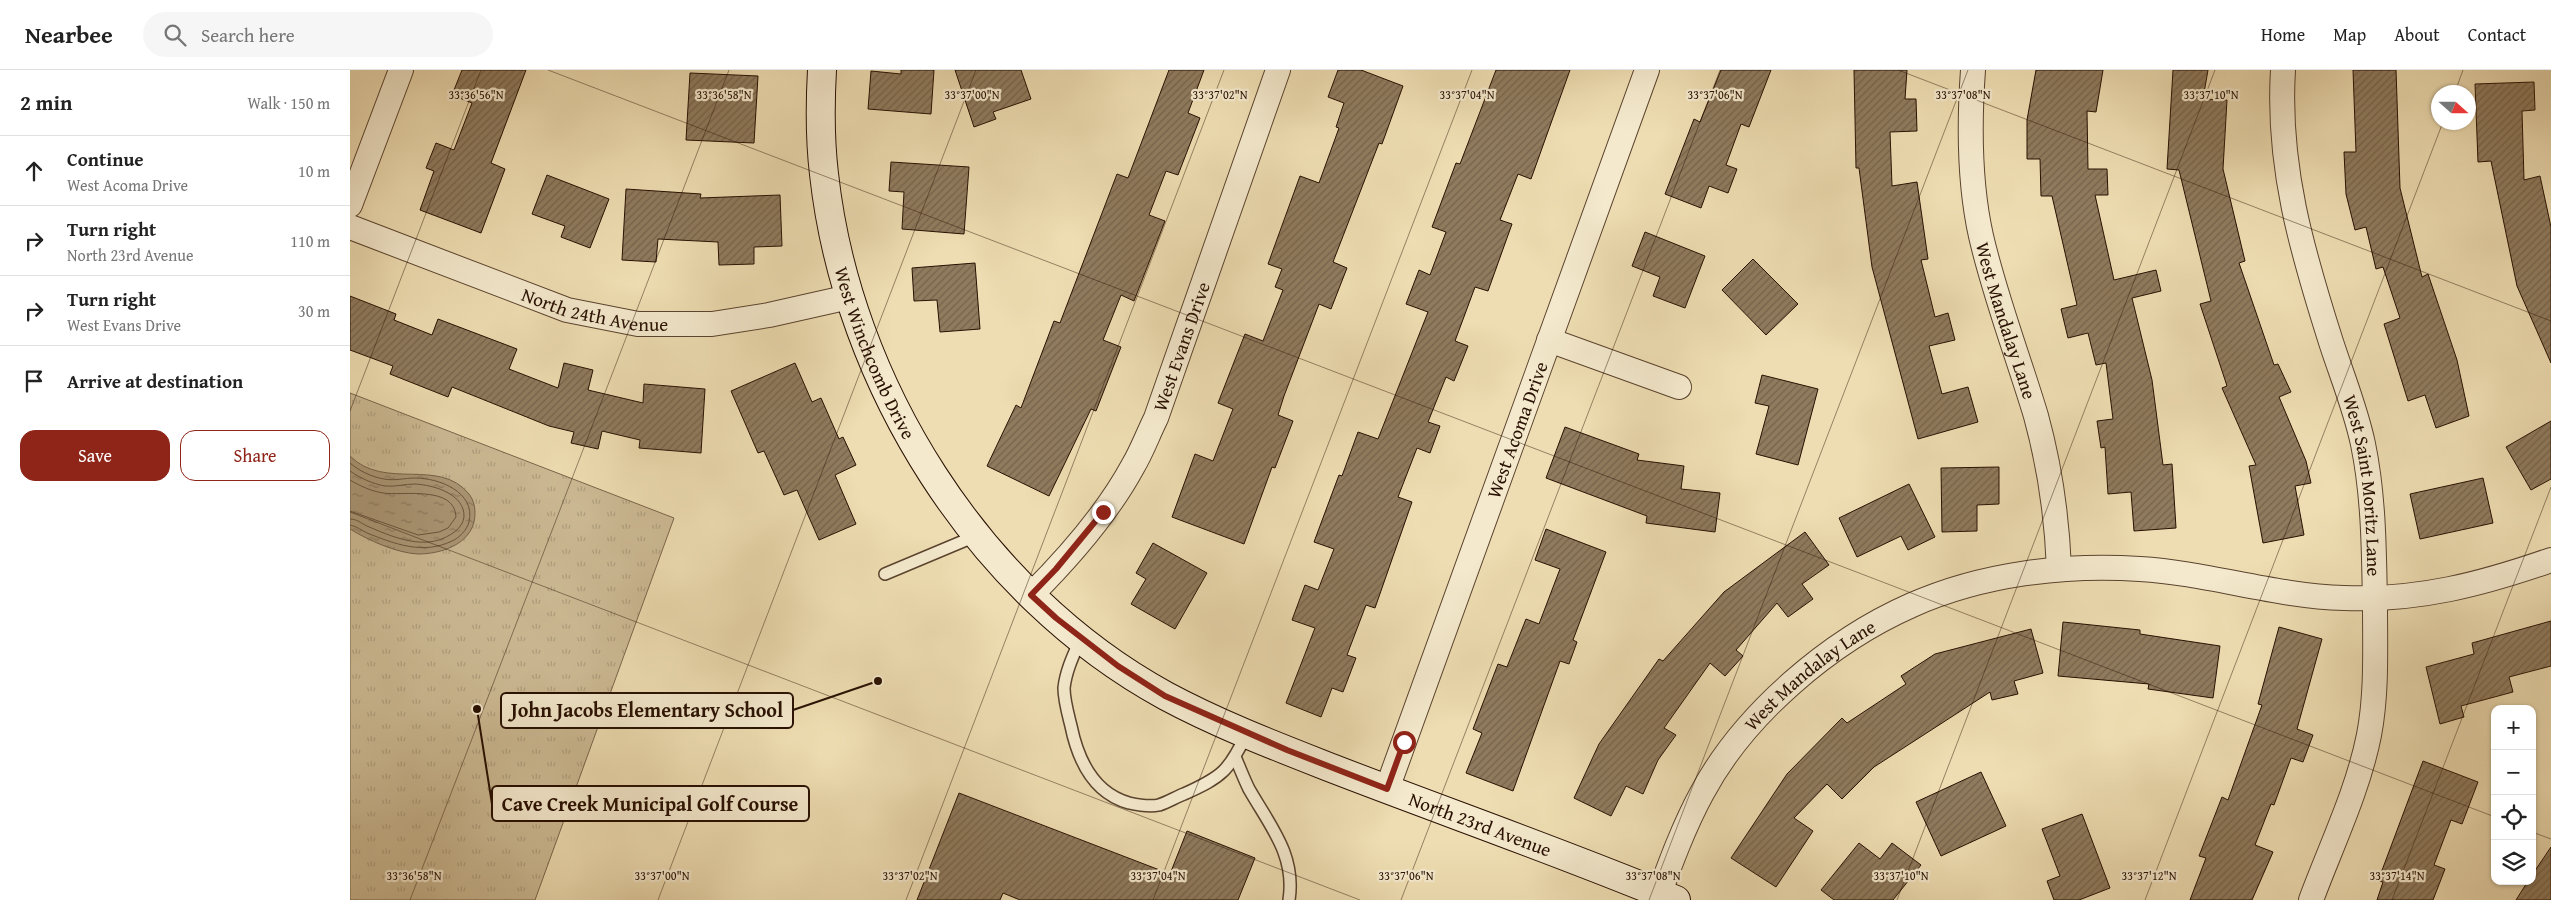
<!DOCTYPE html>
<html lang="en">
<head>
<meta charset="utf-8">
<style>
  body { margin:0; font-family:"Gentium Book Plus",serif; background:#f6f6f6; color:#222 }
  .controls { position:absolute; right:15px; bottom:15px; display:grid; overflow:hidden; border-radius:10px; box-shadow:0 1px 4px #0004 }
  .controls button { width:45px; height:45px; display:grid; place-items:center; padding:0; border:0; border-bottom:1px solid #e0e0e0; background:#fff; color:#222; font:25px sans-serif }
  .compass { position:absolute; left:2081px; top:15px; width:45px; height:45px; border-radius:50%; background:#fff; box-shadow:0 1px 4px #0004; rotate:111deg }
  .stop { position:absolute; width:15px; height:15px; margin:-11px; border:4px solid #8f2418; border-radius:50%; background:#fff }
  .stop.end { background:#8f2418; border-color:#fff; box-shadow:0 1px 5px #0008 }
  .list { margin:0; padding:0; list-style:none }
  h2 { display:flex; justify-content:space-between; align-items:center; height:65px; margin:0; padding:0 20px; font-size:21px }
  h2 small { font-size:16px; font-weight:400; color:#767676 }
  .list li { display:grid; grid-template-columns:32px 1fr auto; gap:15px; align-items:center; box-sizing:border-box; height:70px; padding:0 20px; border-top:1px solid #e0e0e0 }
  .list b { display:block; font-size:19px; white-space:nowrap }
  .list p { margin:0; font-size:16px; white-space:nowrap; color:#767676 }
  .list em { font-size:16px; font-style:normal; color:#767676 }
  .actions { display:flex; gap:10px; padding:15px 20px }
  .actions a { flex:1; padding:11px 0; border:1px solid #8f2418; border-radius:15px; text-align:center; font-size:18px; color:#8f2418 }
  .actions .main { background:#8f2418; color:#fff }
  .icon { flex:none; width:28px; height:28px; fill:none; stroke:currentColor; stroke-width:2; stroke-linecap:round; stroke-linejoin:round }
  .map { position:relative; flex:none; width:2201px; height:830px; overflow:hidden }
  header { display:flex; align-items:center; gap:30px; box-sizing:border-box; height:70px; padding:0 25px; background:#fff; border-bottom:1px solid #e0e0e0 }
  header strong { font-size:24px }
  nav { display:flex; gap:28px; margin-inline-start:auto; font-size:18px }
  .search { width:350px; height:45px; background:#f6f6f6; display:flex; align-items:center; gap:12px; box-sizing:border-box; padding:0 18px; border-radius:28px; color:#767676; font-size:19px }
  main { display:flex }
  aside { flex:1; background:#fff }
  .map>svg:first-child { display:block }
</style>
</head>
<body>
<header>
<strong>Nearbee</strong>
<div class="search"><svg class="icon" aria-label="search" viewBox="0 0 24 24"><circle cx="10" cy="10" r="6"/><path d="M15 15l6 6"/></svg>Search here</div>
<nav><a>Home</a><a>Map</a><a>About</a><a>Contact</a></nav>
</header>
<main>
<aside>
<h2>2 min<small>Walk · 150 m</small></h2>
<ul class="list">
<li><svg class="icon" aria-label="ahead" viewBox="0 0 24 24"><path d="M12 20V5M6 11l6-6 6 6"/></svg><div><b>Continue</b><p>West Acoma Drive</p></div><em>10 m</em></li>
<li><svg class="icon" aria-label="right" viewBox="0 0 24 24"><path d="M7 20v-9h11M14 6l5 5-5 5"/></svg><div><b>Turn right</b><p>North 23rd Avenue</p></div><em>110 m</em></li>
<li><svg class="icon" aria-label="right" viewBox="0 0 24 24"><path d="M7 20v-9h11M14 6l5 5-5 5"/></svg><div><b>Turn right</b><p>West Evans Drive</p></div><em>30 m</em></li>
<li><svg class="icon" aria-label="arrive" viewBox="0 0 24 24"><path d="M6 21V4h12l-3 4 3 4H6"/></svg><div><b>Arrive at destination</b></div></li>
</ul>
<div class="actions"><a class="main">Save</a><a>Share</a></div>
</aside>
<div class="map">
<svg width="2201" height="830" viewBox="0 0 2201 830">
  <defs>
    <pattern id="grass-tufts" width="24" height="20" patternUnits="userSpaceOnUse" patternTransform="scale(1.25)"><rect width="24" height="20" fill="#ccba94"/><path d="M3 7l-1-3M5 7V3M7 7l1-3M15 17l-1-3M17 17v-4M19 17l1-3" fill="none" stroke="#af9f7e"/></pattern>
    <pattern id="water-ripples" width="26" height="14" patternUnits="userSpaceOnUse" patternTransform="scale(1.25)"><rect width="26" height="14" fill="#ab9776"/><path d="M2 4q2-2 4 0t4 0M15 11q2-2 4 0t4 0" fill="none" stroke="#8b7a5f"/></pattern>
    <pattern id="building-hatch" width="6" height="6" patternUnits="userSpaceOnUse" patternTransform="scale(1.25)"><rect width="6" height="6" fill="#8f7b5e"/><path d="M-1 1l2-2M0 6l6-6M5 7l2-2" fill="none" stroke="#75634b"/></pattern>
  </defs>
  <rect width="100%" height="100%" fill="#eeddb2"/>
  <filter id="stains"><feTurbulence type="fractalNoise" baseFrequency=".004" numOctaves="4"/><feColorMatrix values="0 0 0 0 .2 0 0 0 0 .09 0 0 0 0 .02 0 0 0 .5 -.17"/></filter>
  <radialGradient id="worn" r=".72"><stop offset=".6" stop-color="#630" stop-opacity="0"/><stop offset="1" stop-color="#630" stop-opacity=".3"/></radialGradient>
  <path fill="url(#grass-tufts)" stroke="#7a654b" d="M0 323 324 448 185 830H0Z"/>
  <path fill="url(#water-ripples)" stroke="#776148" d="M0 386C35 421 89 387 119 424 123 429 125 436 125 442 126 472 94 484 68 484 46 483 18 470 0 459Z"/>
  <g fill="none" stroke-linecap="round" stroke-linejoin="round">
    <g stroke="#6a543c" stroke-width="1">
      <path d="M0 393C9 401 22 407 34 409 45 411 55 408 65 408 89 408 126 422 119 452 117 460 109 468 102 471 73 485 45 474 17 463 11 460 6 456 0 455"/>
      <path d="M0 401C10 408 23 414 35 416 45 417 55 414 65 414 84 415 115 424 114 447 113 457 103 464 94 468 70 479 40 466 17 456 11 453 7 449 0 449"/>
      <path d="M0 410C10 416 21 421 33 423 52 426 105 415 106 447L98 458 89 462 68 465 0 441"/>
    </g>
  </g>
  <g fill="url(#building-hatch)" stroke="#281002">
    <path d="M112 0H176L141 93 155 99 131 163 70 140 84 101 76 98 86 73 104 80 122 33 102 25Z"/>
    <path d="M551 0H584L581 44 518 39 521 1 551 4Z"/>
    <path d="M605 0H671L681 29 643 42 646 49 624 57Z"/>
    <path d="M819 0H854L838 43 850 48 828 105 816 101 799 145 815 151 784 231 771 225 753 270 771 277 746 341 741 339 699 426 637 396 666 335 671 338 704 251 710 253 767 104 778 108Z"/>
    <path d="M988 0H1011L1053 16 1032 74 1029 73 983 192 997 198 981 239 969 234 934 326 928 345 943 351 925 398 922 397 894 474 822 447 845 384 863 391 883 339 868 333 895 264 913 271 933 220 925 217 932 199 918 194 950 106 969 113 989 58 986 57 994 33 978 27Z"/>
    <path d="M1146 0H1220L1181 109 1168 104 1150 150 1162 154 1138 221 1125 217 1105 271 1118 276 1104 311 1096 307 1078 352 1090 356 1080 383 1067 378 1048 427 1062 432 1025 538 1016 535 997 585 1006 588 993 622 982 618 971 647 936 633 965 558 942 550 955 515 968 520 984 479 964 472 989 405 992 406 1008 362 1028 369 1078 242 1056 234 1069 200 1080 205 1096 162 1082 157 1106 93 1110 94Z"/>
    <path d="M1371 0H1421L1399 57 1391 54 1376 95 1387 99 1378 123 1359 116 1351 138 1315 124 1344 49 1350 52Z"/>
    <path d="M1504 0H1557L1555 29H1566L1567 61 1540 62 1542 116 1567 112 1578 189 1571 190 1585 247 1598 243 1605 270 1579 276 1592 324 1618 317 1628 352 1568 369 1522 197 1509 98H1506Z"/>
    <path d="M1686 0H1753L1746 42 1737 41 1738 99H1757L1758 125H1745L1764 210 1806 200 1811 221 1782 228 1802 310 1813 395 1822 394 1826 458 1784 461 1781 422 1758 424 1755 377 1751 378 1747 351 1763 349 1756 293 1746 295 1738 263 1718 268 1711 239 1727 235 1702 126H1691L1690 89H1677V50Z"/>
    <path d="M1823 0H1858L1853 29 1877 30 1873 99 1895 191 1889 193 1924 295 1928 294 1941 322 1929 327 1956 391 1961 413 1945 416 1954 465 1913 473 1899 396 1906 395 1872 318 1877 316 1850 234 1861 231 1829 100 1817 99Z"/>
    <path d="M2003 0H2046L2050 118 2072 207 2078 204 2107 290 2119 346 2086 358 2075 325 2058 331 2034 254 2050 248 2033 197 2026 199 2016 157 2005 160 1996 124 1994 82H2006Z"/>
    <path d="M340 3 408 6 404 73 336 70Z"/>
    <path d="M2184 12 2185 40 2172 41 2174 110 2190 106 2201 157V293L2167 216 2141 91 2128 92 2125 14Z"/>
    <path d="M541 92 619 97 614 164 552 159 554 122 539 121Z"/>
    <path d="M197 105 259 129 240 178 211 167 215 156 182 144Z"/>
    <path d="M276 119 351 124 350 128 430 125 432 176 404 177V194L369 195 368 172 308 169 306 192 272 190Z"/>
    <path d="M1295 162 1355 186 1335 238 1303 226 1310 207 1282 196Z"/>
    <path d="M1403 189 1448 234 1416 265 1372 220Z"/>
    <path d="M625 193 630 259 590 262 587 230 564 231 562 198Z"/>
    <path d="M0 226 46 244 44 250 82 265 88 249 167 279 159 299 208 318 214 293 243 300 238 320 293 333 294 314 355 319 351 383 289 378 290 370 252 361 248 379 221 373 224 362 199 356 102 317 98 327 40 304 43 296 0 280Z"/>
    <path d="M445 293 462 332 471 328 489 369 493 367 506 395 485 405 506 454 469 470 447 420 434 425 414 381 408 383 381 321Z"/>
    <path d="M1412 305 1468 319 1448 395 1406 384 1419 336 1405 333Z"/>
    <path d="M2201 351V409L2181 420 2156 377Z"/>
    <path d="M1215 357 1289 384 1287 390 1334 396 1331 419 1370 423 1365 462 1296 453 1297 446 1196 408Z"/>
    <path d="M1649 397V434L1627 435V461L1592 462 1591 398Z"/>
    <path d="M2133 408 2143 453 2070 469 2060 424Z"/>
    <path d="M1559 414 1585 467 1558 480 1551 466 1507 487 1489 448Z"/>
    <path d="M1196 459 1256 482 1223 570 1227 572 1219 594 1210 591 1163 721 1116 703 1132 663 1123 659 1148 594 1157 597 1176 549 1189 554 1210 499 1185 490Z"/>
    <path d="M1455 462 1479 495 1452 514 1463 529 1438 547 1427 533 1386 580 1393 586 1375 606 1360 593 1314 658 1326 665 1308 690 1293 724 1276 716 1261 746 1224 728 1249 674 1309 589 1313 591 1374 522Z"/>
    <path d="M803 473 857 503 825 559 781 534 796 509 786 503Z"/>
    <path d="M2201 551V596L2159 607 2163 622 2111 636 2114 647 2090 654 2076 597 2124 584 2122 573Z"/>
    <path d="M1713 552 1790 560V564L1870 576 1863 628 1798 619 1799 614 1708 606Z"/>
    <path d="M1929 557 1972 569 1947 659 1963 665 1953 692 1941 688 1924 735 1921 734 1905 775 1923 782 1902 830H1840L1856 788 1849 786 1872 727 1878 730 1912 635 1908 634Z"/>
    <path d="M1681 559 1693 603 1664 611 1668 624 1642 630 1640 622 1524 697 1492 729 1477 714 1444 748 1463 761 1426 817 1381 788 1437 704 1492 648 1497 653 1556 614 1551 606 1585 584Z"/>
    <path d="M2073 691 2128 712 2112 754 2101 750 2084 795 2095 799 2083 830H2027L2033 812 2028 811Z"/>
    <path d="M1631 702 1656 756 1591 786 1566 732Z"/>
    <path d="M609 723 820 804 837 761 905 788 888 830H670L653 823 650 830H567Z"/>
    <path d="M1732 744 1760 818 1729 830H1704L1697 811 1710 806 1692 759Z"/>
    <path d="M1509 773 1530 789 1542 773 1571 795 1543 830H1484L1471 820Z"/>
    <path d="M2201 777V830H2166L2178 811H2182V805Z"/>
  </g>
  <g fill="none" stroke-linecap="round" stroke-linejoin="round">
    <g stroke="#5a432e" stroke-width="14">
      <g id="lane">
        <path d="M535 504 628 465"/>
        <path d="M731 568C724 584 716 600 714 618 714 630 718 644 721 656 728 690 743 723 779 733 788 735 800 737 809 735 818 732 826 727 834 724 872 707 879 701 897 663"/>
        <path d="M885 687C890 698 894 709 899 719 920 756 946 785 939 830"/>
      </g>
    </g>
    <g stroke="#5a432e" stroke-width="26">
      <g id="street">
        <path id="s1" d="M1623 0C1619 55 1619 112 1631 166 1645 227 1668 286 1686 346 1700 397 1707 447 1709 499"/>
        <path id="s2" d="M1933 0C1927 96 1952 181 1981 272 1992 306 2006 340 2013 374 2024 427 2024 483 2025 536 2025 579 2027 623 2019 665 2008 721 1981 776 1961 830"/>
        <path d="M0 135 51 0"/>
        <path id="s3" d="M0 157 217 240 288 254H362L419 245 499 227"/>
        <path d="M1199 270 1329 317"/>
        <path id="s4" d="M681 525C719 487 757 444 783 396 792 381 798 364 806 348L928 0"/>
        <path id="s5" d="M1037 719 1297 0"/>
        <path id="s6" d="M1307 830C1320 794 1334 756 1352 723 1394 644 1480 571 1562 535 1632 504 1714 494 1790 499 1858 503 1925 526 1994 528 2068 531 2132 514 2201 490"/>
      </g>
    </g>
    <g stroke="#281002" stroke-width="30">
      <g id="secondary">
        <path id="s7" d="M472 0C470 35 470 70 474 104 497 314 629 524 816 626 870 655 928 677 984 699 1098 743 1213 783 1326 830"/>
      </g>
    </g>
    <use href="#lane" stroke="#f4e9cd" stroke-width="11"/>
    <use href="#street" stroke="#f4e9cd" stroke-width="24"/>
    <use href="#secondary" stroke="#f4e9cd" stroke-width="28"/>
  </g>
  <g fill="none" stroke-linecap="round" stroke-linejoin="round">
    <path stroke="#8f2418" stroke-width="6" d="M753 442 706 499 681 525 706 548 768 596 815 626 937 680 1037 719 1054 672"/>
  </g>
  <path fill="none" stroke="#281002" stroke-width="1" stroke-opacity="0.45" d="M198 0 2145 747M1548 0 2201 251M2105 22 2113 0M0 341 131 0M0 442 1010 830M2182 762 2201 769M60 830 379 0M308 830 626 0M556 830 874 0M803 830 1122 0M1051 830 1370 0M1299 830 1618 0M1547 830 1865 0M1795 830 2093 52M2042 830 2201 417"/>
  <g text-anchor="middle" stroke-width="4.5" stroke-linejoin="round" paint-order="stroke">
    <g font-size="19" fill="#281002" stroke="#f4e9cd">
      <text dy="7" stroke="none"><textPath href="#s3" startOffset="260">North 24th Avenue</textPath></text>
      <text dy="7" stroke="none"><textPath href="#s1" startOffset="255">West Mandalay Lane</textPath></text>
      <text dy="7" stroke="none"><textPath href="#s4" startOffset="294">West Evans Drive</textPath></text>
      <text dy="7" stroke="none"><textPath href="#s7" startOffset="291">West Winchcomb Drive</textPath></text>
      <text dy="7" stroke="none"><textPath href="#s5" startOffset="382">West Acoma Drive</textPath></text>
      <text dy="7" stroke="none"><textPath href="#s2" startOffset="426">West Saint Moritz Lane</textPath></text>
      <text dy="7" stroke="none"><textPath href="#s6" startOffset="278">West Mandalay Lane</textPath></text>
      <text dy="7" stroke="none"><textPath href="#s7" startOffset="1091">North 23rd Avenue</textPath></text>
    </g>
  </g>
  <g font-size="12" text-anchor="middle" fill="#281002" stroke="#f4e9cd" stroke-width="4.5" stroke-linejoin="round" paint-order="stroke">
    <text x="126" y="29">33°36'56"N</text>
    <text x="1117" y="29">33°37'04"N</text>
    <text x="1861" y="29">33°37'10"N</text>
    <text x="374" y="29">33°36'58"N</text>
    <text x="622" y="29">33°37'00"N</text>
    <text x="870" y="29">33°37'02"N</text>
    <text x="1365" y="29">33°37'06"N</text>
    <text x="1613" y="29">33°37'08"N</text>
    <text x="64" y="810">33°36'58"N</text>
    <text x="312" y="810">33°37'00"N</text>
    <text x="560" y="810">33°37'02"N</text>
    <text x="808" y="810">33°37'04"N</text>
    <text x="1056" y="810">33°37'06"N</text>
    <text x="1303" y="810">33°37'08"N</text>
    <text x="1551" y="810">33°37'10"N</text>
    <text x="1799" y="810">33°37'12"N</text>
    <text x="2047" y="810">33°37'14"N</text>
  </g>
  <path fill="none" stroke="#281002" stroke-width="2" d="M528 611L443 640M127 639L142 734"/>
  <g fill="#281002" stroke="#f4e9cd" stroke-width="2">
    <circle cx="528" cy="611" r="5"/>
    <circle cx="127" cy="639" r="5"/>
  </g>
  <g fill="#f4e9cd" stroke="#281002" stroke-width="2">
    <rect x="151" y="623" width="292" height="35" rx="5"/>
    <rect x="142" y="716" width="317" height="35" rx="5"/>
  </g>
  <g font-size="20" text-anchor="middle" font-weight="bold" fill="#281002">
    <text x="297" y="647">John Jacobs Elementary School</text>
    <text x="300" y="741">Cave Creek Municipal Golf Course</text>
  </g>
  <rect width="100%" height="100%" filter="url(#stains)"/>
  <rect width="100%" height="100%" fill="url(#worn)"/>
</svg>
<div class="controls">
<button>+</button>
<button>−</button>
<button><svg class="icon" aria-label="locate" viewBox="0 0 24 24"><circle cx="12" cy="12" r="6"/><path d="M12 2v4M12 18v4M2 12h4M18 12h4"/></svg></button>
<button><svg class="icon" aria-label="layers" viewBox="0 0 24 24"><path d="M12 4l9 5-9 5-9-5zM3 14l9 5 9-5"/></svg></button>
</div>
<svg class="compass" viewBox="-18 -18 36 36"><path d="M0-13l5 13h-10z" fill="#e53935"/><path d="M0 13l5-13h-10z" fill="#767676"/></svg>
<div class="stop" style="left:1054px;top:672px"></div>
<div class="stop end" style="left:753px;top:442px"></div>
</div>
</main>
</body>
</html>
